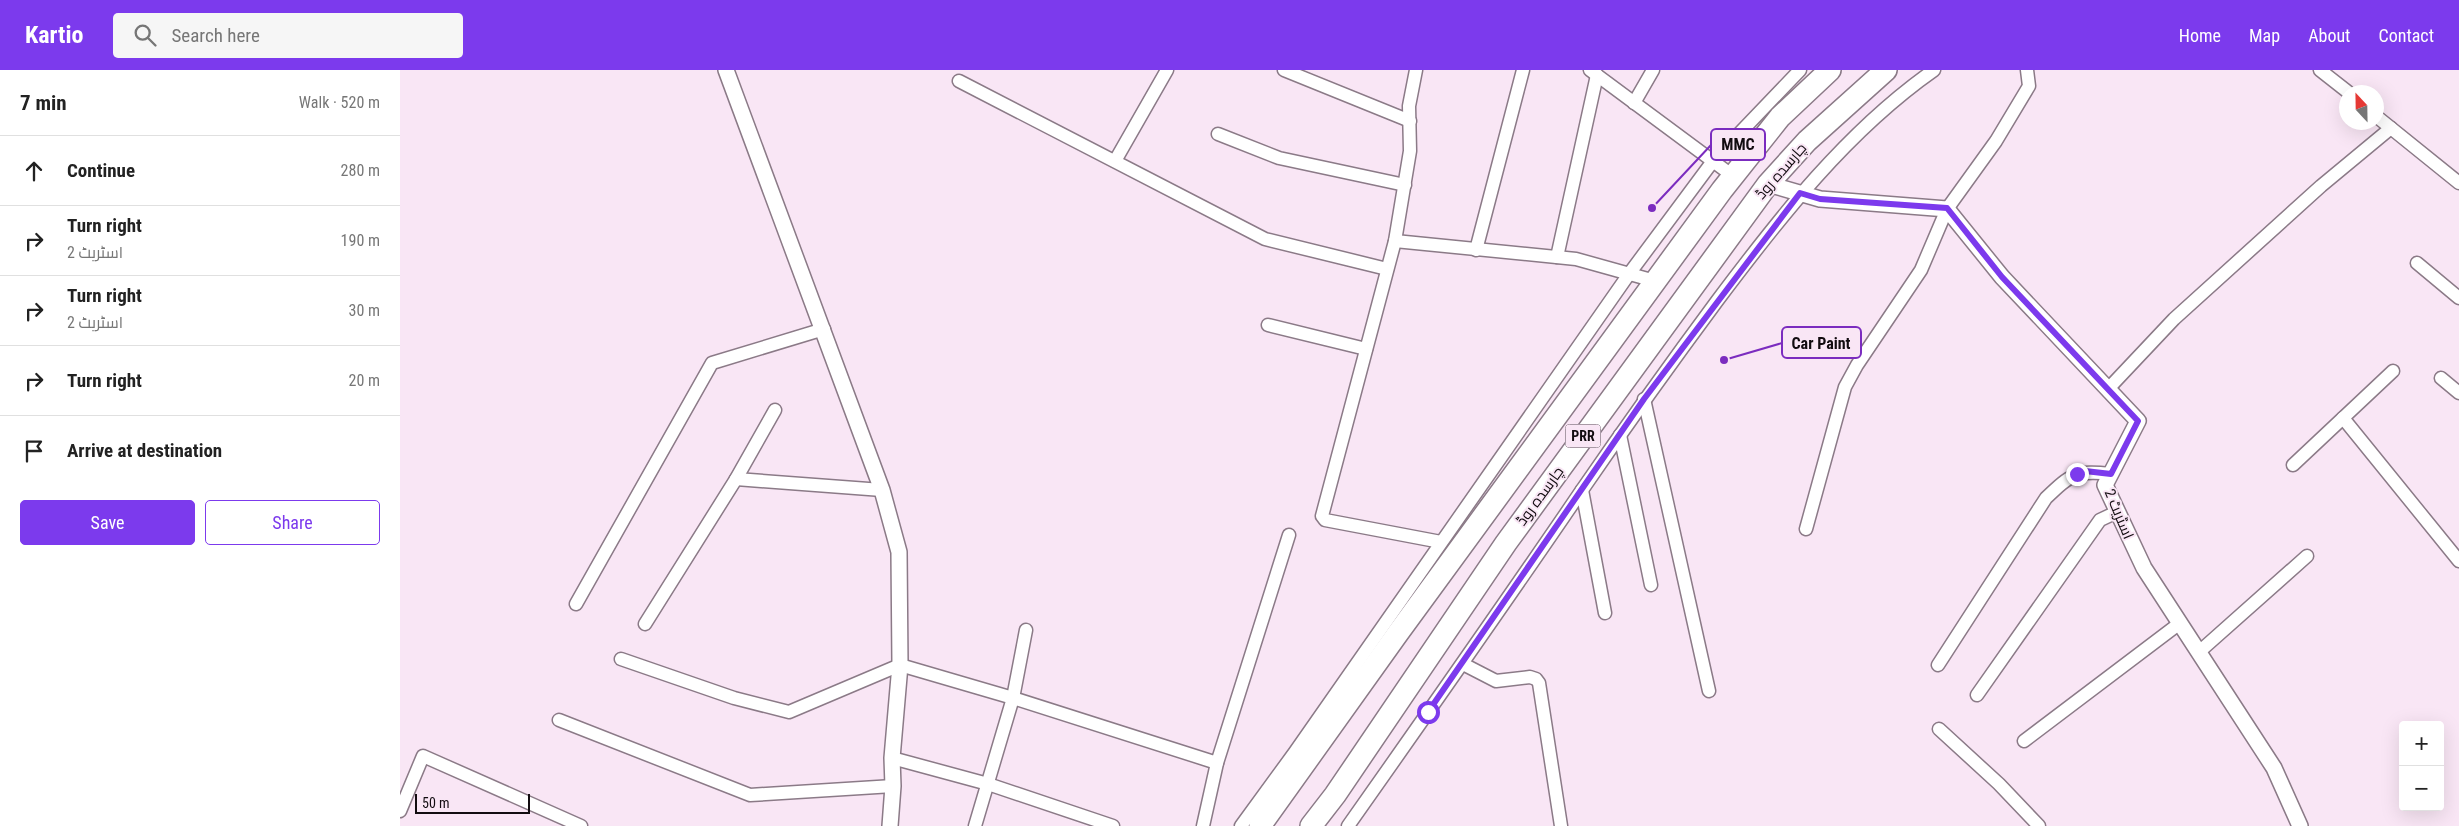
<!DOCTYPE html>
<html lang="en">
<head>
<meta charset="utf-8">
<style>
  body { margin:0; font-family:"Roboto Condensed",Cairo,sans-serif; background:#f6f6f6; color:#222 }
  .controls { position:absolute; right:15px; bottom:15px; display:grid; overflow:hidden; border-radius:5px; box-shadow:0 5px 20px #0002 }
  .controls button { width:45px; height:45px; display:grid; place-items:center; padding:0; border:0; border-bottom:1px solid #e0e0e0; background:#fff; color:#222; font:25px sans-serif }
  .compass { position:absolute; left:1939px; top:15px; width:45px; height:45px; border-radius:50%; background:#fff; box-shadow:0 5px 20px #0002; rotate:338deg }
  .scale { position:absolute; left:15px; bottom:12px; width:115px; box-sizing:border-box; padding-left:5px; border:2px solid #120c10; border-top:0; font-size:14px; line-height:18px; white-space:nowrap; color:#120c10; -webkit-text-stroke:4px #f9e6f5; paint-order:stroke }
  .stop { position:absolute; width:15px; height:15px; margin:-11px; border:4px solid #7c3aed; border-radius:50%; background:#fff }
  .stop.end { background:#7c3aed; border-color:#fff; box-shadow:0 1px 5px #0008 }
  .list { margin:0; padding:0; list-style:none }
  h2 { display:flex; justify-content:space-between; align-items:center; height:65px; margin:0; padding:0 20px; font-size:21px }
  h2 small { font-size:16px; font-weight:400; color:#767676 }
  .list li { display:grid; grid-template-columns:32px 1fr auto; gap:15px; align-items:center; box-sizing:border-box; height:70px; padding:0 20px; border-top:1px solid #e0e0e0 }
  .list b { display:block; font-size:19px; white-space:nowrap }
  .list p { margin:0; font-size:16px; white-space:nowrap; color:#767676 }
  .list em { font-size:16px; font-style:normal; color:#767676 }
  .actions { display:flex; gap:10px; padding:15px 20px }
  .actions a { flex:1; padding:11px 0; border:1px solid #7c3aed; border-radius:5px; text-align:center; font-size:18px; color:#7c3aed }
  .actions .main { background:#7c3aed; color:#fff }
  .icon { flex:none; width:28px; height:28px; fill:none; stroke:currentColor; stroke-width:2; stroke-linecap:round; stroke-linejoin:round }
  .map { position:relative; flex:none; width:2059px; height:756px; overflow:hidden }
  header { display:flex; align-items:center; gap:30px; box-sizing:border-box; height:70px; padding:0 25px; background:#7c3aed; color:#fff }
  header strong { font-size:24px }
  nav { display:flex; gap:28px; margin-inline-start:auto; font-size:18px }
  .search { width:350px; height:45px; background:#f6f6f6; display:flex; align-items:center; gap:12px; box-sizing:border-box; padding:0 18px; border-radius:5px; color:#767676; font-size:19px }
  main { display:flex }
  aside { flex:1; background:#fff }
  .map>svg:first-child { display:block }
</style>
</head>
<body>
<header>
<strong>Kartio</strong>
<div class="search"><svg class="icon" aria-label="search" viewBox="0 0 24 24"><circle cx="10" cy="10" r="6"/><path d="M15 15l6 6"/></svg>Search here</div>
<nav><a>Home</a><a>Map</a><a>About</a><a>Contact</a></nav>
</header>
<main>
<aside>
<h2>7 min<small>Walk · 520 m</small></h2>
<ul class="list">
<li><svg class="icon" aria-label="ahead" viewBox="0 0 24 24"><path d="M12 20V5M6 11l6-6 6 6"/></svg><div><b>Continue</b></div><em>280 m</em></li>
<li><svg class="icon" aria-label="right" viewBox="0 0 24 24"><path d="M7 20v-9h11M14 6l5 5-5 5"/></svg><div><b>Turn right</b><p>اسٹریٹ 2</p></div><em>190 m</em></li>
<li><svg class="icon" aria-label="right" viewBox="0 0 24 24"><path d="M7 20v-9h11M14 6l5 5-5 5"/></svg><div><b>Turn right</b><p>اسٹریٹ 2</p></div><em>30 m</em></li>
<li><svg class="icon" aria-label="right" viewBox="0 0 24 24"><path d="M7 20v-9h11M14 6l5 5-5 5"/></svg><div><b>Turn right</b></div><em>20 m</em></li>
<li><svg class="icon" aria-label="arrive" viewBox="0 0 24 24"><path d="M6 21V4h12l-3 4 3 4H6"/></svg><div><b>Arrive at destination</b></div></li>
</ul>
<div class="actions"><a class="main">Save</a><a>Share</a></div>
</aside>
<div class="map">
<svg width="2059" height="756" viewBox="0 0 2059 756">
  <rect width="100%" height="100%" fill="#f9e6f5"/>
  <g fill="none" stroke-linecap="round" stroke-linejoin="round">
    <g stroke="#8b7a87" stroke-width="15">
      <g id="minor">
        <path d="M884 0 1010 51"/>
        <path d="M1016 0 1009 36 1010 81 995 171 922 446 925 450 1041 472"/>
        <path d="M1190 0 1333 106"/>
        <path d="M1920 0 1948 22"/>
        <path d="M559 11 865 169 987 199"/>
        <path d="M1234 33 1253 0"/>
        <path d="M1976 46 2059 113"/>
        <path d="M818 64 879 88 1005 115"/>
        <path d="M715 91 767 0"/>
        <path d="M995 171 1176 189 1255 211"/>
        <path d="M1076 180 1123 0"/>
        <path d="M1157 187 1197 5"/>
        <path d="M2017 193 2059 228"/>
        <path d="M868 255 966 279"/>
        <path d="M2041 308 2059 323"/>
        <path d="M1708 319 1774 249 1921 116 1991 58"/>
        <path d="M1244 329 1309 621"/>
        <path d="M1943 348 2059 491"/>
        <path d="M1220 365 1251 515"/>
        <path d="M1893 395 1993 301"/>
        <path d="M336 409 482 420"/>
        <path d="M1182 420 1205 543"/>
        <path d="M1406 459 1445 317 1457 295 1521 200 1547 139 1596 71 1629 16 1627 0"/>
        <path d="M176 534 312 293 424 259"/>
        <path d="M245 554 336 409 375 340"/>
        <path d="M1799 582 1907 486"/>
        <path d="M221 589 334 628 389 642 500 595 613 628 817 693"/>
        <path d="M1063 594 1096 611 1130 607 1136 609 1139 613 1161 756"/>
        <path d="M1538 595 1646 428C1671 404 1676 400 1711 404"/>
        <path d="M1577 625 1700 450 1717 442"/>
        <path d="M159 650 350 725 493 716"/>
        <path d="M1539 659 1599 714 1639 756"/>
        <path d="M1624 671 1780 553"/>
        <path d="M492 688 588 714 713 756"/>
        <path d="M0 741 23 686 181 756"/>
        <path d="M575 756 613 628 626 560"/>
        <path d="M803 756 817 693 889 465"/>
        <path d="M841 756 895 682 1229 204 1313 91 1400 0"/>
        <path d="M948 756C1027 644 1105 533 1182 420 1226 356 1271 293 1317 231 1380 147 1447 61 1534 0"/>
      </g>
    </g>
    <g stroke="#8b7a87" stroke-width="18">
      <g id="tertiary">
        <path d="M326 0 482 420 499 482 500 595 492 688 493 716 490 756"/>
        <path d="M1368 114 1420 129 1547 139 1602 207 1738 351 1705 415 1744 498 1874 698 1900 756"/>
      </g>
    </g>
    <g stroke="#8b7a87" stroke-width="24">
      <g id="trunk">
        <path d="M860 756 998 563 1322 120 1380 47 1430 0"/>
        <path d="M911 756 935 725 1106 473 1368 114 1407 71 1486 0"/>
      </g>
    </g>
    <use href="#minor" stroke="#fff" stroke-width="12"/>
    <use href="#tertiary" stroke="#fff" stroke-width="15"/>
    <use href="#trunk" stroke="#fff" stroke-width="21"/>
  </g>
  <g fill="none" stroke-linecap="round" stroke-linejoin="round">
    <path stroke="#7c3aed" stroke-width="6" d="M1028 642 1244 329 1400 123 1420 129 1547 138 1602 207 1738 351 1711 404 1685 401 1677 404"/>
  </g>
  <g text-anchor="middle" stroke-width="4" stroke-linejoin="round" paint-order="stroke">
    <rect fill="#f9e6f5" stroke="#574d55" stroke-width="1" x="1165.5" y="354.5" width="35" height="23" rx="4"/>
    <g font-size="14" font-weight="bold" fill="#120c10">
      <text x="1183" y="371">PRR</text>
    </g>
    <g font-size="15" fill="#120c10" stroke="#f9e6f5">
      <text transform="translate(1381 101) rotate(-49)" y="5">چارسدہ روڈ</text>
      <text transform="translate(1140 426) rotate(-54)" y="5">چارسدہ روڈ</text>
      <text transform="translate(1719 444) rotate(67)" y="5">اسٹریٹ 2</text>
    </g>
  </g>
  <path fill="none" stroke="#7b2cbf" stroke-width="2" d="M1252 138L1311 75M1324 290L1382 273"/>
  <g fill="#7b2cbf" stroke="#f9e6f5" stroke-width="2">
    <circle cx="1252" cy="138" r="5"/>
    <circle cx="1324" cy="290" r="5"/>
  </g>
  <g fill="#f9e6f5" stroke="#7b2cbf" stroke-width="2">
    <rect x="1311" y="59" width="54" height="31" rx="5"/>
    <rect x="1382" y="257" width="79" height="31" rx="5"/>
  </g>
  <g font-size="16" text-anchor="middle" font-weight="bold" fill="#120c10">
    <text x="1338" y="80">MMC</text>
    <text x="1421" y="279">Car Paint</text>
  </g>
</svg>
<div class="controls">
<button>+</button>
<button>−</button>
</div>
<svg class="compass" viewBox="-18 -18 36 36"><path d="M0-13l5 13h-10z" fill="#e53935"/><path d="M0 13l5-13h-10z" fill="#767676"/></svg>
<div class="scale">50 m</div>
<div class="stop" style="left:1028px;top:642px"></div>
<div class="stop end" style="left:1677px;top:404px"></div>
</div>
</main>
</body>
</html>
